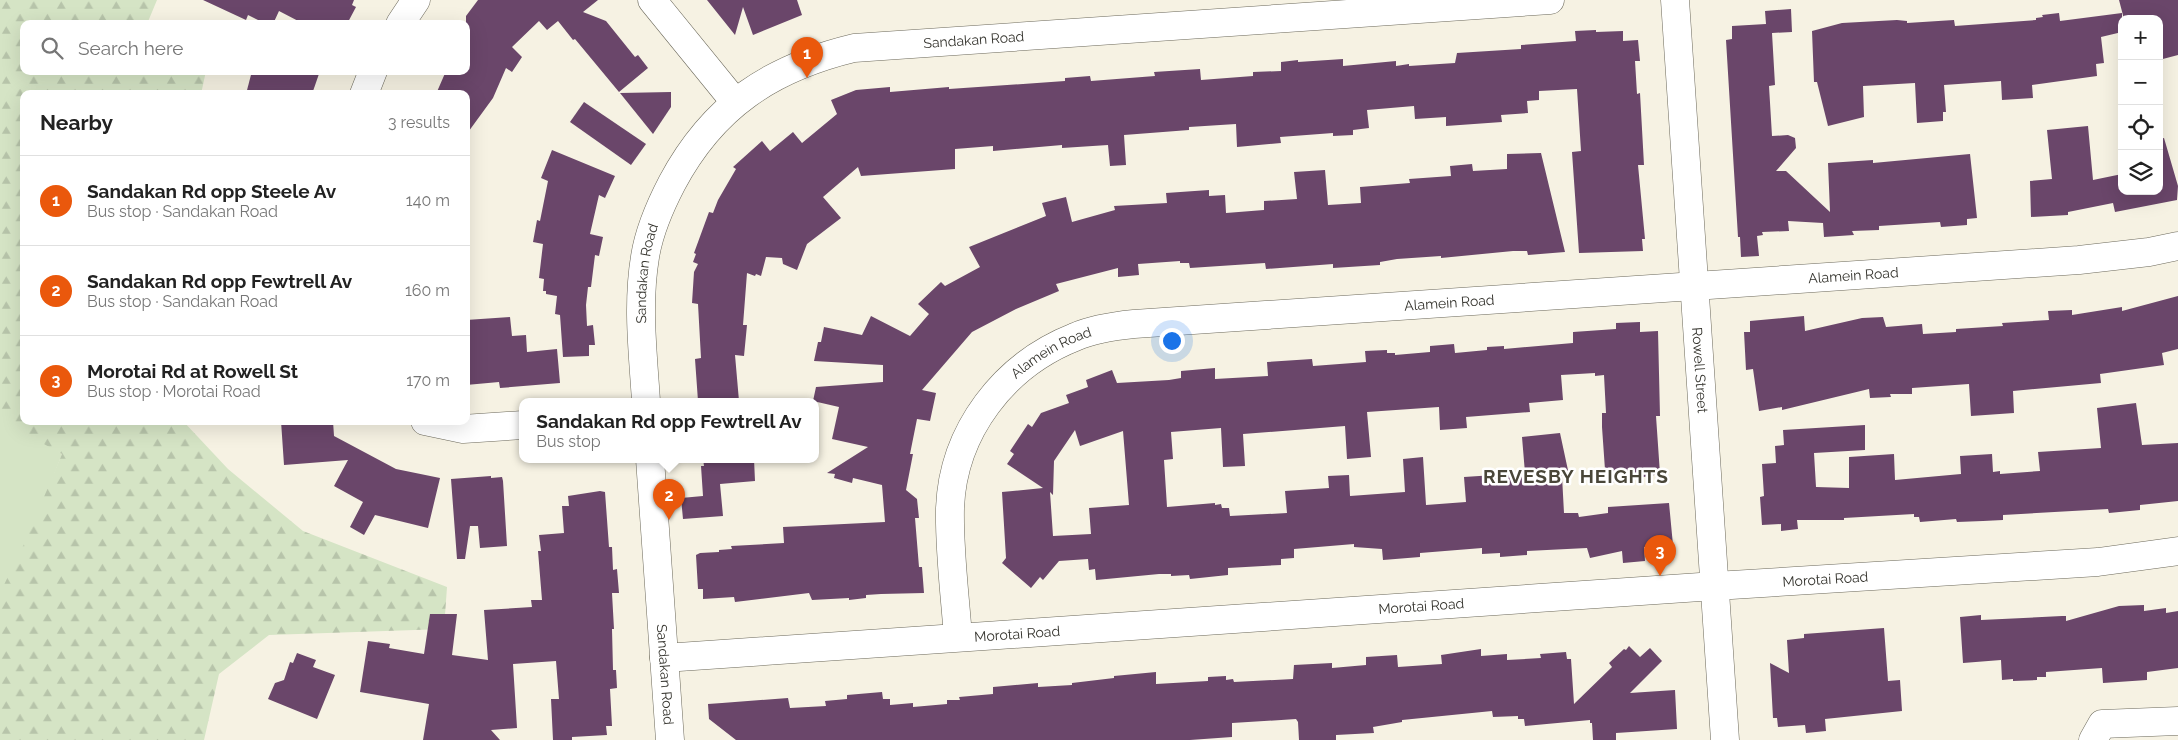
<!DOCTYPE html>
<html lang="en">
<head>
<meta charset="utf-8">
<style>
  body { margin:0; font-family:Raleway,sans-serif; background:#f6f6f6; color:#222 }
  .controls { position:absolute; right:15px; top:15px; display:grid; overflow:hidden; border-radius:10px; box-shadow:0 5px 20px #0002 }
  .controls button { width:45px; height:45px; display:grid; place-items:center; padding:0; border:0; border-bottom:1px solid #e0e0e0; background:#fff; color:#222; font:25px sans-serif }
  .you { position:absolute; left:1171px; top:340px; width:18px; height:18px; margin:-12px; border:4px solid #fff; border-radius:50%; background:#1a73e8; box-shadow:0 0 0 8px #1a73e833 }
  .badge { display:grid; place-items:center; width:32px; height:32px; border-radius:50%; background:#ea580c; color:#fff; font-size:16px; font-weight:700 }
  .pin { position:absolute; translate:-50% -41px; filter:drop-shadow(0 1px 2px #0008) }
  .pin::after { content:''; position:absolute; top:26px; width:18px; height:15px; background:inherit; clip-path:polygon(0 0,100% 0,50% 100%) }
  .popup { position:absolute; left:519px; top:398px; width:300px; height:65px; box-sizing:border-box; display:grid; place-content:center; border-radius:10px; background:#fff; filter:drop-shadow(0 1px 4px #0005); font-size:16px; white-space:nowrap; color:#767676 }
  .popup b { font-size:19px; color:#222 }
  .popup::after { content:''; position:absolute; left:50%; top:100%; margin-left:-10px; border:10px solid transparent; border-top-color:#fff }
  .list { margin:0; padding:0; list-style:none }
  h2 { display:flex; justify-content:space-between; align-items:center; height:65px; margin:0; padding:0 20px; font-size:21px }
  h2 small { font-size:16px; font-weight:400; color:#767676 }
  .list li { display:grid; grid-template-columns:32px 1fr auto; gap:15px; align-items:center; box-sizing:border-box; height:90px; padding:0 20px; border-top:1px solid #e0e0e0 }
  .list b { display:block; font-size:19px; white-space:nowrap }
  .list p { margin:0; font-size:16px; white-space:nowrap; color:#767676 }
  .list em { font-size:16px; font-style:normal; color:#767676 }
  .icon { flex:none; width:28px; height:28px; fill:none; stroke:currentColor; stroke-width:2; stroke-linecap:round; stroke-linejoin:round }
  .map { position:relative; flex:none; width:2178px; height:740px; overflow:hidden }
  .search { position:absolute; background:#fff; box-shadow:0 5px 20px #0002; left:20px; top:20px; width:450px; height:55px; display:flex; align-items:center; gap:12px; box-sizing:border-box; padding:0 18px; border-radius:10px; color:#767676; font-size:19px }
  .panel { position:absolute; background:#fff; box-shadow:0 5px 20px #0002; left:20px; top:90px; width:450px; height:335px; border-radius:10px }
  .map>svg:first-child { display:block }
</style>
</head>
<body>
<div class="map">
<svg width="2178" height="740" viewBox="0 0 2178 740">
  <defs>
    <pattern id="forest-firs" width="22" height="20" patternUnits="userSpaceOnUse" patternTransform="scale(1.25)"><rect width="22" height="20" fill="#d5e4c5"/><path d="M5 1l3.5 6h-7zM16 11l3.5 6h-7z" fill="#b7c4aa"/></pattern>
  </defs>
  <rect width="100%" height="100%" fill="#f6f2e3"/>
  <path fill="#d5e4c5" d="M0 378 10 418 62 454 10 587 0 601Z"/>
  <path fill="url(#forest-firs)" d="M0 0H157L147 24H24V71H206L201 94H24V421H183L228 469 303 531 447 587 444 629 269 635 219 674 204 740H0V593L25 542 62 454 4 422 0 407Z"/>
  <g fill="#6a466a" fill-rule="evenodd">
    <path d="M203 0H354L352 5 356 7 347 24H304L279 11 273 24H266L248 15 246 20Z"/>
    <path d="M478 0H598L583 12 606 21 635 57 638 55 648 68 619 92 575 39 573 40 558 21 547 30 539 21 512 47 522 57 512 72 506 68 493 98 466 135V94H436L446 71H466V16Z"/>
    <path d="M707 0H797L802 15 753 35 743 7 735 35Z"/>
    <path d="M2119 0H2178V55L2159 60V19H2124Z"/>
    <path d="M1791 9 1792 32 1772 33 1775 85 1769 86 1772 136 1788 135 1795 138 1796 148 1776 171H1786L1830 212 1828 163 1873 160V163L1970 154 1977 218 1967 219V225L1941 227 1940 222 1879 226V230L1852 231 1854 235 1824 237 1823 223 1788 221 1789 231 1762 232 1763 235 1757 236 1759 256 1741 257 1740 237H1738L1726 40 1732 39V26L1766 24 1765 11Z"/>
    <path d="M2059 13 2060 21 2122 13V32L2101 37 2104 63 2096 64 2097 76 2032 85 2033 98 2002 100 2001 81 1944 85 1946 112H1943V121L1917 123 1915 83 1863 86 1864 117 1828 126 1817 82H1814L1812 31 1842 23 1897 20 1907 21V23L1954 20 1955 26 2036 20V18L2043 17 2042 15Z"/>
    <path d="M1596 30V32L1623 31V41L1638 40 1640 61H1635L1637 94 1640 93 1644 165H1638L1645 239H1642L1643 251 1579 253 1572 152 1581 151 1577 89 1539 91V100L1527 101 1528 113 1501 115 1502 122 1446 126V117L1415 119 1414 106 1367 110 1369 128 1353 130V135L1333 136V133L1280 137 1281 143 1237 147 1236 124 1189 127V130L1124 135 1126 165 1110 166 1108 145 1062 148V145L993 151V146L955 149V169L861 176 858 167 823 197 841 218 807 244 797 270 783 264 782 258 766 257 761 276 756 274 755 276 747 273 743 325H747L744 356 735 355 739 401H698L695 359 701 358 698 304 692 303 694 272 698 264 693 262 696 254 694 253 709 212 713 213 718 200 736 169 733 167 762 141 770 151 793 132 802 143 837 114 831 100 856 90 890 87V92L949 87V89L1065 81V78L1090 76 1091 81 1155 76 1154 72 1200 69 1201 80 1253 76V72L1281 71V62L1298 60V62L1343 59V66L1396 61V66L1409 64V66L1455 63 1457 53 1521 49V45L1576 41 1575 31Z"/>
    <path d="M252 71H320L312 94H246Z"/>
    <path d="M671 92V107L653 134 620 93Z"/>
    <path d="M584 102 646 144 631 165 570 122Z"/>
    <path d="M2088 126 2093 180 2122 174V191H2159V139L2164 138 2178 186 2177 200 2115 212 2113 203 2068 212V215L2031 217 2030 181 2052 179 2047 130Z"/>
    <path d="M552 150 615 176 605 198 599 195 590 234 603 237 599 256 595 255 591 287H588L586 305 587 326 593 325 595 345H589V356L563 357 560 315 555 314 557 296 546 294V291H543L544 279 539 278 543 244 533 242 537 220 540 221 548 181 541 178Z"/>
    <path d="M1541 153 1565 252 1528 255 1527 251H1513L1441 258V256L1397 259 1380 262V265L1333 268V264L1266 269 1265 263 1190 268 1189 263H1180V261L1138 264 1139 275 1118 277V268L1056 284 1059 291 1016 309 972 332 922 390 936 393 930 421 917 419 910 454H913L906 490 917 499 919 518H915L919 567H922L924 593 881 594 866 595V598L849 600V598L812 600 809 593 735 602 734 597 703 599V589H698L696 555 700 553 719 552V550L732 549 731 546 784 543 783 527 885 522 882 485 853 478 852 483 834 478 835 474 827 473 868 447 832 439 839 407 813 401 816 387 883 382V365L814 361 818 342H821L824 327 862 335 871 316 910 336 929 314 918 304 941 282 945 286 980 267 969 247 1046 216 1042 203 1066 197 1072 222 1115 210 1114 206 1167 203 1166 193 1209 190V196L1225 195 1226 213 1264 210V201L1297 199 1294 172 1325 170 1328 205 1361 203 1360 187 1410 183 1409 179 1451 176 1450 166 1472 164 1473 171 1507 169V154Z"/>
    <path d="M2178 296V349L2162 353 2164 365 2100 374 2101 383 2013 391 2014 413 1971 416 1969 384 1912 388V394H1890L1891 397 1870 398 1869 389 1782 410V407L1759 411 1753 369 1746 370 1744 332H1750V321L1804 316 1805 331 1862 318 1883 317 1886 327 1922 324 1923 334 1956 332V329L2003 326 2002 323 2049 320 2048 311 2072 310V315L2122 307V311Z"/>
    <path d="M510 317 512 336 526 335 527 352 557 349 560 383 500 388 499 382 466 385V320Z"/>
    <path d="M1640 322V332L1658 331 1660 416H1656L1660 474 1606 484 1602 427V413H1606L1604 375 1595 376V373L1561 375 1563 400 1529 403 1530 412 1466 417 1467 428 1440 430 1439 407 1367 412 1371 457 1347 459 1345 426 1243 434 1245 466 1223 467 1221 428 1171 432 1173 459 1164 460 1167 507 1215 503V505L1221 504 1222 508H1229L1230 516 1287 513 1285 491 1329 488 1328 476 1349 475 1350 496 1405 492 1403 459 1423 457 1426 505 1466 502 1464 477 1525 473 1522 437 1560 433 1569 475 1562 476 1564 513H1578L1579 517 1608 513V507L1669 503 1673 545 1644 547 1645 561 1623 563 1622 551 1590 558 1587 548 1527 551V555L1500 557V553L1482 554V548L1420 553V557L1383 560 1382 549 1354 547V544L1294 549V558L1281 559V565L1228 568V575L1190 579 1189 575 1171 576V574H1159L1096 580 1095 569 1089 570 1088 559 1059 561 1043 580 1040 577 1031 588 1002 563 1006 558 1002 492 1043 488 1007 464 1014 454 1010 451 1028 424 1032 427 1041 413 1069 403 1066 395 1088 387 1086 380 1112 370 1117 383 1169 380 1181 378V371L1215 368V379L1268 376 1267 362 1312 359 1313 366 1366 362 1365 351 1387 350V353H1395V355L1430 352V346L1454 344 1455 353 1487 350V347L1504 346V349L1573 343V332L1616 329V323ZM1075 430 1080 446 1123 431 1129 505 1089 508 1091 534 1053 536 1050 492 1053 495 1054 461Z"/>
    <path d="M2136 403 2142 445 2178 443V501L2140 505V510L2109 513 2108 509 2003 515V520L1983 521 1957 522 1956 519 1920 522 1919 517H1914V514L1844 518V520H1797L1798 529 1781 531V524L1762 525 1760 497 1764 496 1762 464 1776 463 1775 446 1784 445 1783 430 1865 425V450L1814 453 1816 487 1849 488V457L1894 454 1895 480 1961 474 1960 456 1992 454 1993 472 2000 471V474L2040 471 2038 452 2101 448 2097 408Z"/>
    <path d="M281 421H333L334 436 396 469 440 478 428 528 375 515 364 535 350 527 363 502 334 486 348 460 284 465Z"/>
    <path d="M703 459H754L755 481 720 484 723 516 683 519 681 498 703 496 701 466H704Z"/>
    <path d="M491 476V478L502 477 503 481 507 546 480 548 478 526H470L465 559H457L451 479Z"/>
    <path d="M600 491 605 492 609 547H612L613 570 617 569 619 593H612L614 629H612L613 670H616L617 688 610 689 612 726H606L607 735 572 737V740H553L551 699H559L556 661 513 664 517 728 491 730 500 740H423L429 704 360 692 368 641 390 644 389 648 424 654 430 614H457L452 655 488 660 484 610 532 607 531 600H542L538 551H541L539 535 564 533 562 506H569L568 496Z"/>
    <path d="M2144 605V611L2166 608V613L2178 611V668L2147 672V680L2103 683 2102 668 2046 672V677H2037V680L2013 681V679L2002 680 2001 660 1963 663 1960 617 1981 615V620L2062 616H2066V621L2119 606Z"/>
    <path d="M1884 628 1888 681 1900 680 1902 711 1825 719 1826 731 1806 733 1805 725 1778 727 1777 718H1773L1770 663 1789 673 1787 640 1804 638V634Z"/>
    <path d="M1629 646 1640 657 1650 648 1662 661 1630 693 1675 690 1677 729 1616 733V740H1593L1592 723H1590V720L1525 726 1524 719H1518V716L1493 717 1492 711 1402 720V722L1373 727 1374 733 1336 735V740H1299L1298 722 1296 719 1232 723V737L1190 740H736L709 719 708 704 722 703 788 698 790 708 826 706 825 701 847 699V695L882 692 883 699H890V705L913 703V707L947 704V700H960L959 697 993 694V687L1038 683V687L1072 685V683L1114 678V676L1156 672V684L1208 681V677L1226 676V680L1233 679 1234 682 1293 679 1294 665 1332 663V668L1366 665V657L1397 655 1398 667 1442 664 1441 655 1481 649V656L1507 654V660L1541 658 1540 654 1566 652 1567 659H1571L1574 704 1612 667 1609 663 1624 649 1626 650Z"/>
    <path d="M297 653 316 660 313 667 335 675 317 719 268 699 275 683 284 680 290 662 293 663Z"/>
  </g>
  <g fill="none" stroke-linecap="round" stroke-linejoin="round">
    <g stroke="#6c695b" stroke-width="29">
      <g id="minor">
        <path d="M652 0 735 102"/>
        <path id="s1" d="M1675 0 1725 740"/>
        <path d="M400 24 416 0"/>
        <path d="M364 94 373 71"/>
        <path id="s2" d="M646 401C643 354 637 305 645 257 649 231 660 206 672 183 713 106 771 68 854 48L1550 0"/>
        <path d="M425 421 463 429 523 425"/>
        <path id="s3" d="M650 459 670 740"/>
        <path id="s4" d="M958 637C955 595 949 551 950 508 953 431 1004 365 1075 337 1093 329 1114 326 1134 324L2079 260 2149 252 2178 246"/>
        <path id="s5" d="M664 658 1715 586 2098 562 2178 551"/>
        <path d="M2093 740 2102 724 2178 721"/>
      </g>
    </g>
    <use href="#minor" stroke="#fff" stroke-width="28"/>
  </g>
  <g text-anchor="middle" stroke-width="5" stroke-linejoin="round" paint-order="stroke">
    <g font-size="14" fill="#35342e" stroke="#fff">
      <text dy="5" stroke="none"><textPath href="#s2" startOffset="578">Sandakan Road</textPath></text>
      <text dy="5" stroke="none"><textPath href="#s2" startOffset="128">Sandakan Road</textPath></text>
      <text dy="5" stroke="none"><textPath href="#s4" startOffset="1135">Alamein Road</textPath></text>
      <text dy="5" stroke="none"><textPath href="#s4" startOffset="730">Alamein Road</textPath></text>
      <text dy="5" stroke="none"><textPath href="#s4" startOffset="325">Alamein Road</textPath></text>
      <text dy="5" stroke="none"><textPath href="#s1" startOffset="371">Rowell Street</textPath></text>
      <text dy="5" stroke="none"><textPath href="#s5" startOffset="1164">Morotai Road</textPath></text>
      <text dy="5" stroke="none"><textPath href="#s5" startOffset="759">Morotai Road</textPath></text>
      <text dy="5" stroke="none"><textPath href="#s5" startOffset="354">Morotai Road</textPath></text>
      <text dy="5" stroke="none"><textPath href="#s3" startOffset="216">Sandakan Road</textPath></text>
    </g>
    <g font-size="19" font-weight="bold" letter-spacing="1" fill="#494639" stroke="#fff">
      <text x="1576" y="483">REVESBY HEIGHTS</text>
    </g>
  </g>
</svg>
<div class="controls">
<button>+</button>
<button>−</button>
<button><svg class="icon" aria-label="locate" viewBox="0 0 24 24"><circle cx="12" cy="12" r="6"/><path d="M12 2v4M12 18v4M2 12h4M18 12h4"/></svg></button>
<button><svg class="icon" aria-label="layers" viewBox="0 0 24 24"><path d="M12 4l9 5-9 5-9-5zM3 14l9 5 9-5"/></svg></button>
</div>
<div class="you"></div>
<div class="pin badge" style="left:807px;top:78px">1</div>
<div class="pin badge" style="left:669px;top:520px">2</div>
<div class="popup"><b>Sandakan Rd opp Fewtrell Av</b>Bus stop</div>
<div class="pin badge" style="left:1660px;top:576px">3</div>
<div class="search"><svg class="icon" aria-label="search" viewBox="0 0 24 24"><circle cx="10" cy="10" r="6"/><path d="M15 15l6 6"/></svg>Search here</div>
<section class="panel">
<h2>Nearby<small>3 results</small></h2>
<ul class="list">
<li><span class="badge">1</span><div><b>Sandakan Rd opp Steele Av</b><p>Bus stop · Sandakan Road</p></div><em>140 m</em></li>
<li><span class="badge">2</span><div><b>Sandakan Rd opp Fewtrell Av</b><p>Bus stop · Sandakan Road</p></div><em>160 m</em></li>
<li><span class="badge">3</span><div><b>Morotai Rd at Rowell St</b><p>Bus stop · Morotai Road</p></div><em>170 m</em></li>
</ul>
</section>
</div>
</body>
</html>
